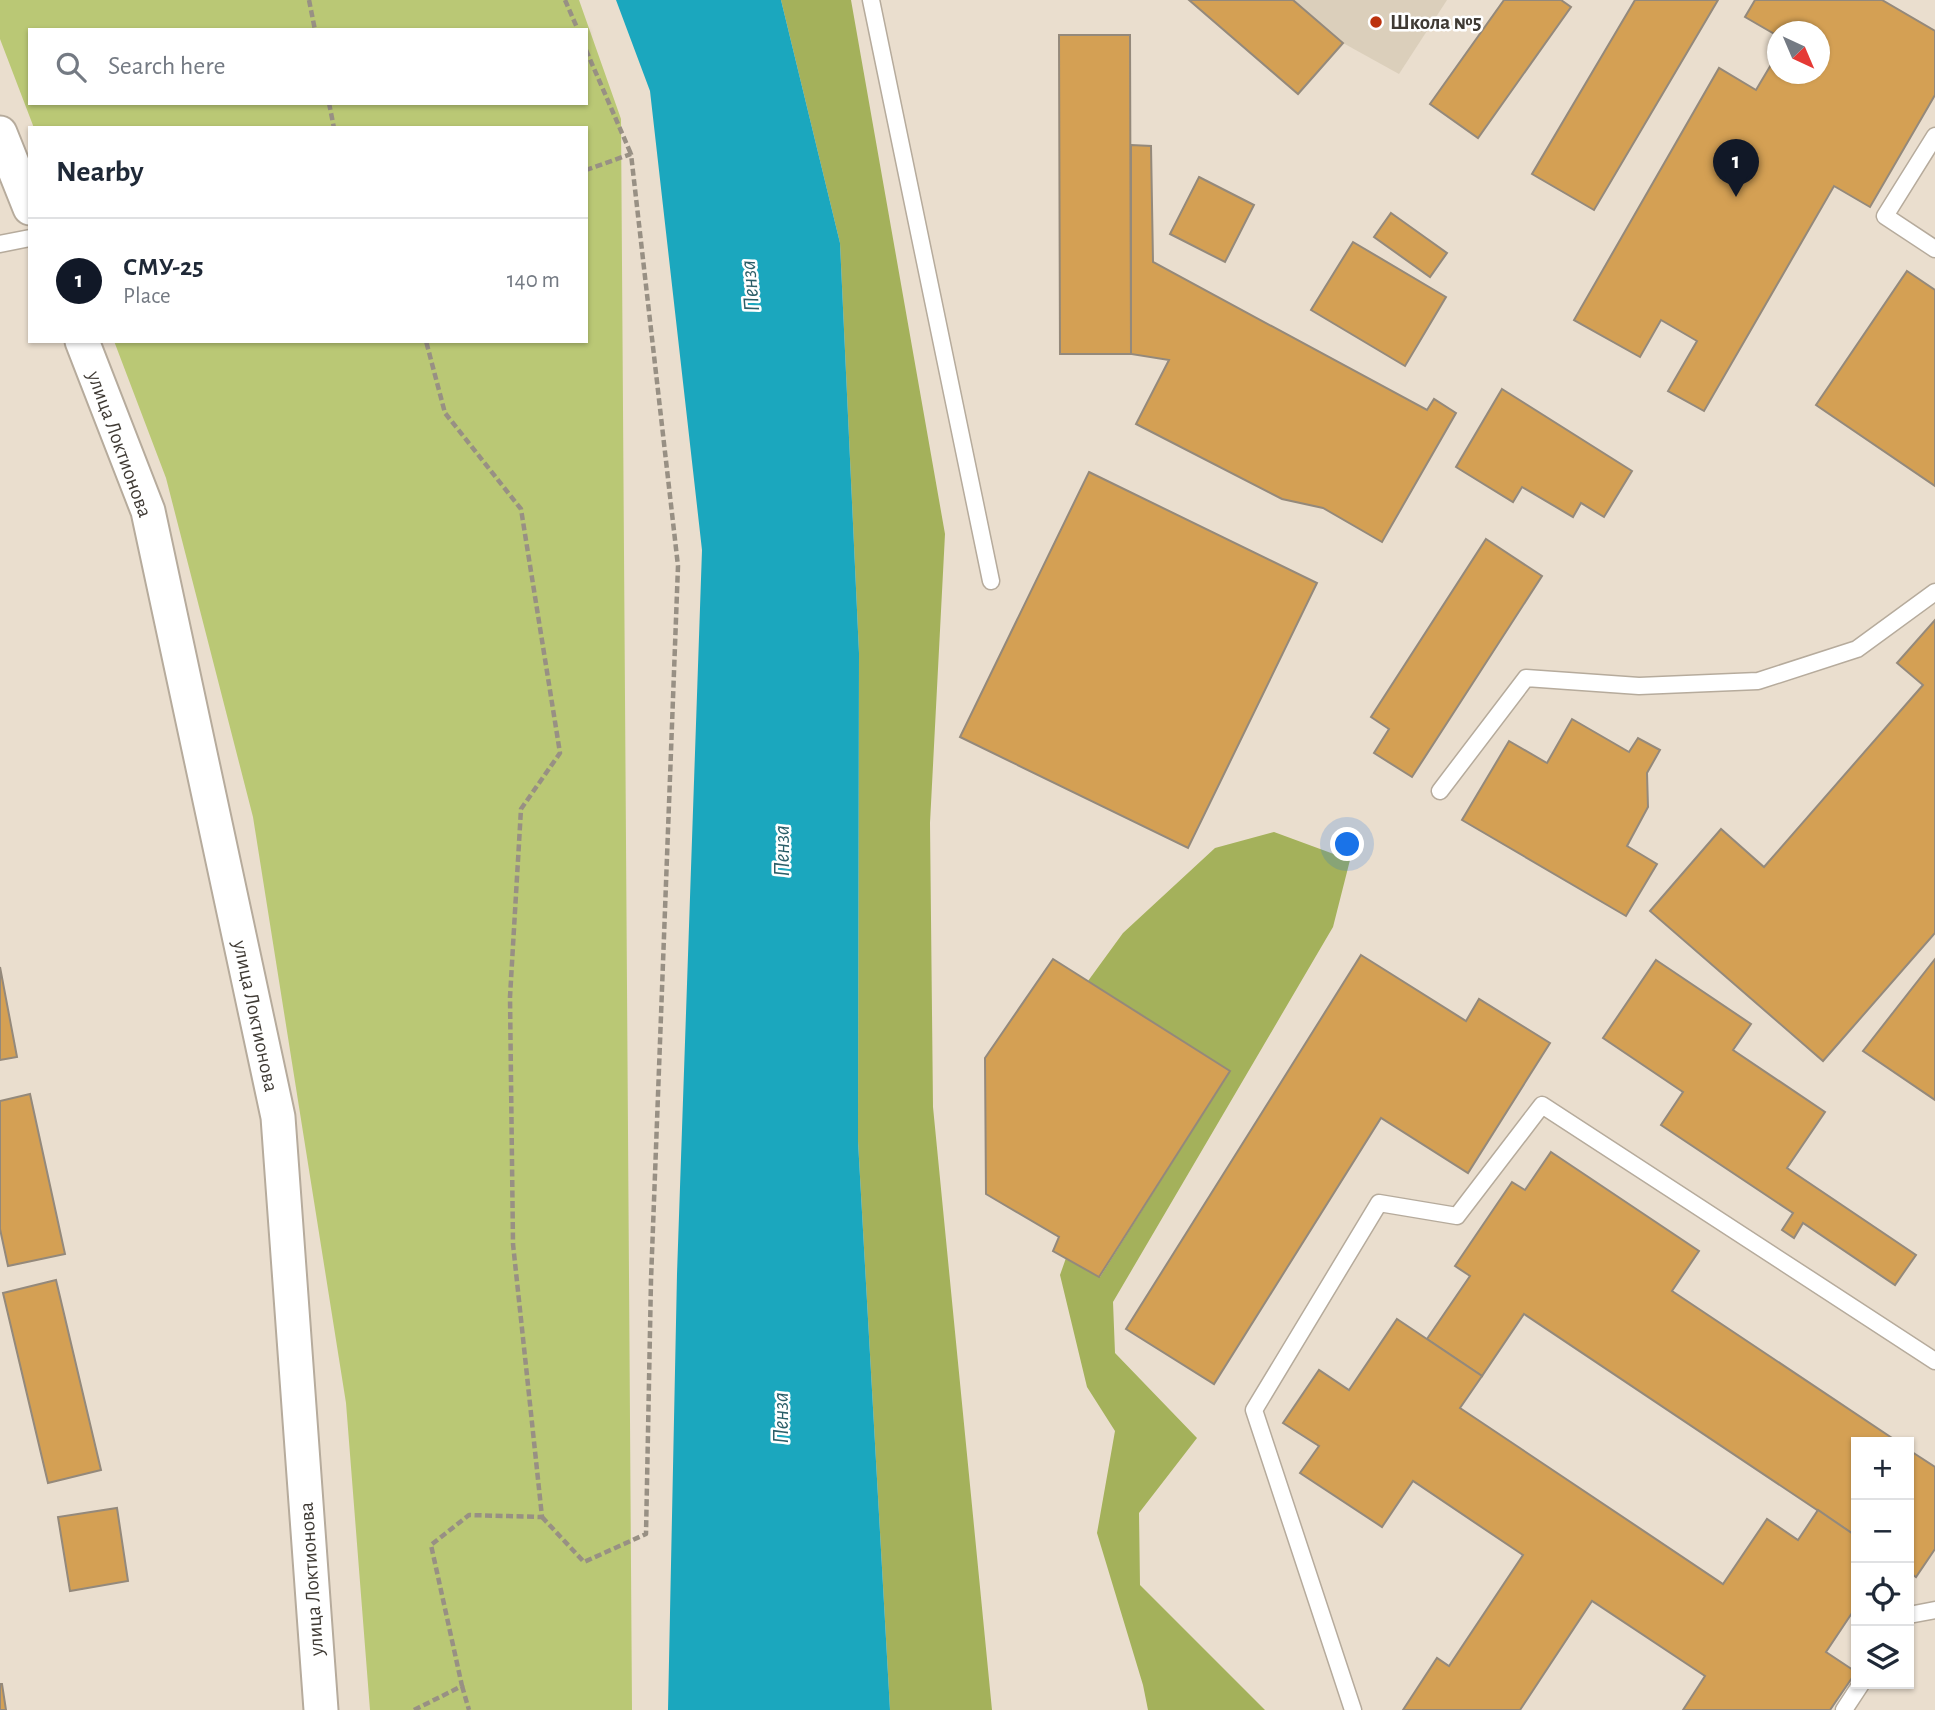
<!DOCTYPE html>
<html lang="en">
<head>
<meta charset="utf-8">
<style>
  body { margin:0; font-family:"Alegreya Sans",sans-serif; background:#f6f6f7; color:#1f2937 }
  .controls { position:absolute; right:21px; bottom:21px; display:grid; overflow:hidden; border-radius:0px; box-shadow:0 2px 5px #0004 }
  .controls button { width:63px; height:63px; display:grid; place-items:center; padding:0; border:0; border-bottom:2px solid #e0e1e3; background:#fff; color:#1f2937; font:35px sans-serif }
  .compass { position:absolute; left:1767px; top:21px; width:63px; height:63px; border-radius:50%; background:#fff; box-shadow:0 2px 5px #0004; rotate:136deg }
  .you { position:absolute; left:1348px; top:845px; width:24px; height:24px; margin:-18px; border:5px solid #fff; border-radius:50%; background:#1a73e8; box-shadow:0 0 0 10px #1a73e833 }
  .badge { display:grid; place-items:center; width:46px; height:46px; border-radius:50%; background:#111827; color:#fff; font-size:23px; font-weight:700 }
  .pin { position:absolute; translate:-50% -58px; filter:drop-shadow(0 2px 4px #0008) }
  .pin::after { content:''; position:absolute; top:37px; width:24px; height:21px; background:inherit; clip-path:polygon(0 0,100% 0,50% 100%) }
  .list { margin:0; padding:0; list-style:none }
  h2 { display:flex; justify-content:space-between; align-items:center; height:91px; margin:0; padding:0 28px; font-size:30px }
  h2 small { font-size:23px; font-weight:400; color:#747a83 }
  .list li { display:grid; grid-template-columns:46px 1fr auto; gap:21px; align-items:center; box-sizing:border-box; height:126px; padding:0 28px; border-top:2px solid #e0e1e3 }
  .list b { display:block; font-size:26px; white-space:nowrap }
  .list p { margin:0; font-size:23px; white-space:nowrap; color:#747a83 }
  .list em { font-size:23px; font-style:normal; color:#747a83 }
  .icon { flex:none; width:38px; height:38px; fill:none; stroke:currentColor; stroke-width:2; stroke-linecap:round; stroke-linejoin:round }
  .map { position:relative; flex:none; width:1935px; height:1710px; overflow:hidden }
  .search { position:absolute; background:#fff; box-shadow:0 2px 5px #0004; left:28px; top:28px; width:560px; height:77px; display:flex; align-items:center; gap:18px; box-sizing:border-box; padding:0 24px; border-radius:0px; color:#747a83; font-size:26px }
  .panel { position:absolute; background:#fff; box-shadow:0 2px 5px #0004; left:28px; top:126px; width:560px; height:217px; border-radius:0px }
  .map>svg:first-child { display:block }
</style>
</head>
<body>
<div class="map">
<svg width="1935" height="1710" viewBox="0 0 1935 1710">
  <rect width="100%" height="100%" fill="#eadece"/>
  <path fill="#dbcfbb" d="M1293 0H1447L1399 74 1343 43Z"/>
  <path fill="#bac875" fill-rule="evenodd" d="M0 0H579L621 119 632 1710H370L346 1403 253 817 166 478 114 341H586V128H34L0 39ZM30 30H586V103H30Z"/>
  <g fill="#a4b15b">
    <path d="M781 0H851L945 534 930 823 933 1107 992 1710H890L858 1141 859 653 840 243Z"/>
    <path d="M1274 832 1350 860 1333 927 1113 1302 1115 1353 1197 1438 1139 1513 1140 1585 1265 1710H1148L1143 1685 1097 1533 1115 1431 1087 1387 1060 1275 1066 1258 1100 1277 1230 1071 1088 981 1123 933 1215 848Z"/>
  </g>
  <path fill="#1ba7be" d="M616 0H781L840 243 859 653 858 1141 890 1710H668L677 1274 702 550 650 91Z"/>
  <g fill="#d4a054" stroke="#94897b" stroke-width="2">
    <path d="M1189 0H1293L1343 43 1298 94Z"/>
    <path d="M1504 0H1561L1571 7 1478 138 1430 104Z"/>
    <path d="M1635 0H1718L1594 210 1532 174Z"/>
    <path d="M1755 0H1882L1935 31V95L1870 207 1834 186 1704 411 1668 391 1697 341 1661 320 1640 357 1574 320 1719 68 1756 90 1778 53V74H1820V32H1778V36L1745 17Z"/>
    <path d="M1059 35H1130L1131 354H1060Z"/>
    <path d="M1131 145 1151 146 1153 262 1427 410 1434 399 1456 413 1382 542 1323 508 1282 499 1136 424 1169 360 1131 354Z"/>
    <path d="M1199 177 1254 205 1225 262 1170 234Z"/>
    <path d="M1391 213 1447 253 1430 277 1374 237Z"/>
    <path d="M1353 242 1446 297 1405 366 1311 310Z"/>
    <path d="M1907 271 1935 290V486L1816 405Z"/>
    <path d="M1502 389 1632 471 1604 517 1581 503 1573 517 1522 487 1513 502 1456 467Z"/>
    <path d="M1089 472 1317 583 1188 848 960 737Z"/>
    <path d="M1486 539 1542 576 1412 777 1374 753 1389 729 1371 717Z"/>
    <path d="M1935 620V933L1823 1061 1650 911 1721 829 1764 867 1923 685 1897 663Z"/>
    <path d="M1572 719 1629 752 1638 738 1660 750 1647 773 1648 807 1627 846 1657 864 1626 916 1462 820 1509 741 1547 763Z"/>
    <path d="M1361 955 1466 1021 1479 999 1550 1043 1468 1173 1381 1118 1214 1384 1126 1329Z"/>
    <path d="M1053 959 1230 1071 1099 1277 1053 1251 1059 1237 986 1194 985 1058Z"/>
    <path d="M1935 959V1100L1863 1051Z"/>
    <path d="M1656 960 1751 1024 1733 1050 1825 1112 1787 1168 1916 1255 1895 1285 1803 1223 1794 1238 1782 1230 1793 1213 1661 1125 1683 1092 1603 1038Z"/>
    <path d="M0 967 17 1057 0 1060Z"/>
    <path d="M30 1094 65 1254 8 1266 0 1229V1101Z"/>
    <path d="M1551 1152 1699 1251 1672 1291 1898 1442H1856V1536L1524 1314 1482 1376 1427 1339 1470 1276 1455 1266 1512 1182 1525 1190Z"/>
    <path d="M56 1280 101 1470 48 1483 3 1293Z"/>
    <path d="M1397 1319 1482 1376 1460 1408 1723 1584 1767 1519 1798 1540 1818 1510 1856 1536V1607L1826 1652 1856 1672 1830 1710H1683L1705 1676 1592 1601 1520 1710H1403L1437 1658 1449 1666 1523 1555 1413 1481 1382 1527 1300 1473 1319 1446 1283 1423 1319 1370 1349 1390Z"/>
    <path d="M1909 1450 1935 1467V1549L1916 1577 1909 1572Z"/>
    <path d="M117 1508 128 1581 70 1591 58 1517Z"/>
    <path d="M0 1684H2L6 1710H0Z"/>
  </g>
  <g fill="none" stroke-linecap="round" stroke-linejoin="round">
    <g stroke="#b6ab9c" stroke-width="19">
      <g id="service">
        <path d="M871 0 991 581"/>
        <path d="M1935 136 1885 216 1935 249"/>
        <path d="M0 244 30 238"/>
        <path d="M1440 791 1526 678 1639 686 1758 681 1857 649 1935 592"/>
        <path d="M1909 1615 1935 1610"/>
        <path d="M1353 1710 1254 1410 1379 1203 1457 1216 1542 1105 1935 1361"/>
        <path d="M1844 1710 1861 1684"/>
      </g>
    </g>
    <g stroke="#b6ab9c" stroke-width="37">
      <g id="minor">
        <path d="M0 133 30 208"/>
        <path d="M82 341 148 511 278 1117 321 1710"/>
      </g>
    </g>
    <g stroke="#989084" stroke-width="4.5" stroke-dasharray="7 3.5" stroke-linecap="butt">
      <path d="M309 0 315 30"/>
      <path d="M565 0 578 30"/>
      <path d="M586 50 631 154"/>
      <path d="M329 103 334 128"/>
      <path d="M542 1517 584 1562 646 1534 651 1280 678 566 631 154 586 170"/>
      <path d="M462 1686 469 1710"/>
      <path d="M414 1710 462 1686 431 1545 469 1515 542 1517 513 1244 510 997 521 809 560 753 521 509 445 413 426 341"/>
    </g>
    <use href="#service" stroke="#fff" stroke-width="16"/>
    <use href="#minor" stroke="#fff" stroke-width="33"/>
  </g>
  <circle fill="#bc320d" stroke="#fff" stroke-width="2.5" cx="1376" cy="22" r="7"/>
  <g text-anchor="middle" stroke-width="5" stroke-linejoin="round" paint-order="stroke">
    <g font-size="21" font-weight="bold" fill="#3f3a34" stroke="#fff" text-anchor="start">
      <text x="1390" y="29">Школа №5</text>
    </g>
    <g font-size="21" fill="#3f3a34" stroke="#fff">
      <text transform="translate(120 444) rotate(70)" y="7">улица Локтионова</text>
      <text transform="translate(256 1016) rotate(78)" y="7">улица Локтионова</text>
      <text transform="translate(311 1579) rotate(-94)" y="7">улица Локтионова</text>
    </g>
    <g font-size="23" font-style="italic" fill="#2a5e68" stroke="#fff">
      <text transform="translate(749 286) rotate(-95)" y="8">Пенза</text>
      <text transform="translate(781 851) rotate(-90)" y="8">Пенза</text>
      <text transform="translate(780 1418) rotate(-90)" y="8">Пенза</text>
    </g>
  </g>
</svg>
<div class="controls">
<button>+</button>
<button>−</button>
<button><svg class="icon" aria-label="locate" viewBox="0 0 24 24"><circle cx="12" cy="12" r="6"/><path d="M12 2v4M12 18v4M2 12h4M18 12h4"/></svg></button>
<button><svg class="icon" aria-label="layers" viewBox="0 0 24 24"><path d="M12 4l9 5-9 5-9-5zM3 14l9 5 9-5"/></svg></button>
</div>
<svg class="compass" viewBox="-18 -18 36 36"><path d="M0-13l5 13h-10z" fill="#e53935"/><path d="M0 13l5-13h-10z" fill="#747a83"/></svg>
<div class="you"></div>
<div class="pin badge" style="left:1736px;top:197px">1</div>
<div class="search"><svg class="icon" aria-label="search" viewBox="0 0 24 24"><circle cx="10" cy="10" r="6"/><path d="M15 15l6 6"/></svg>Search here</div>
<section class="panel">
<h2>Nearby<small></small></h2>
<ul class="list">
<li><span class="badge">1</span><div><b>СМУ-25</b><p>Place</p></div><em>140 m</em></li>
</ul>
</section>
</div>
</body>
</html>
